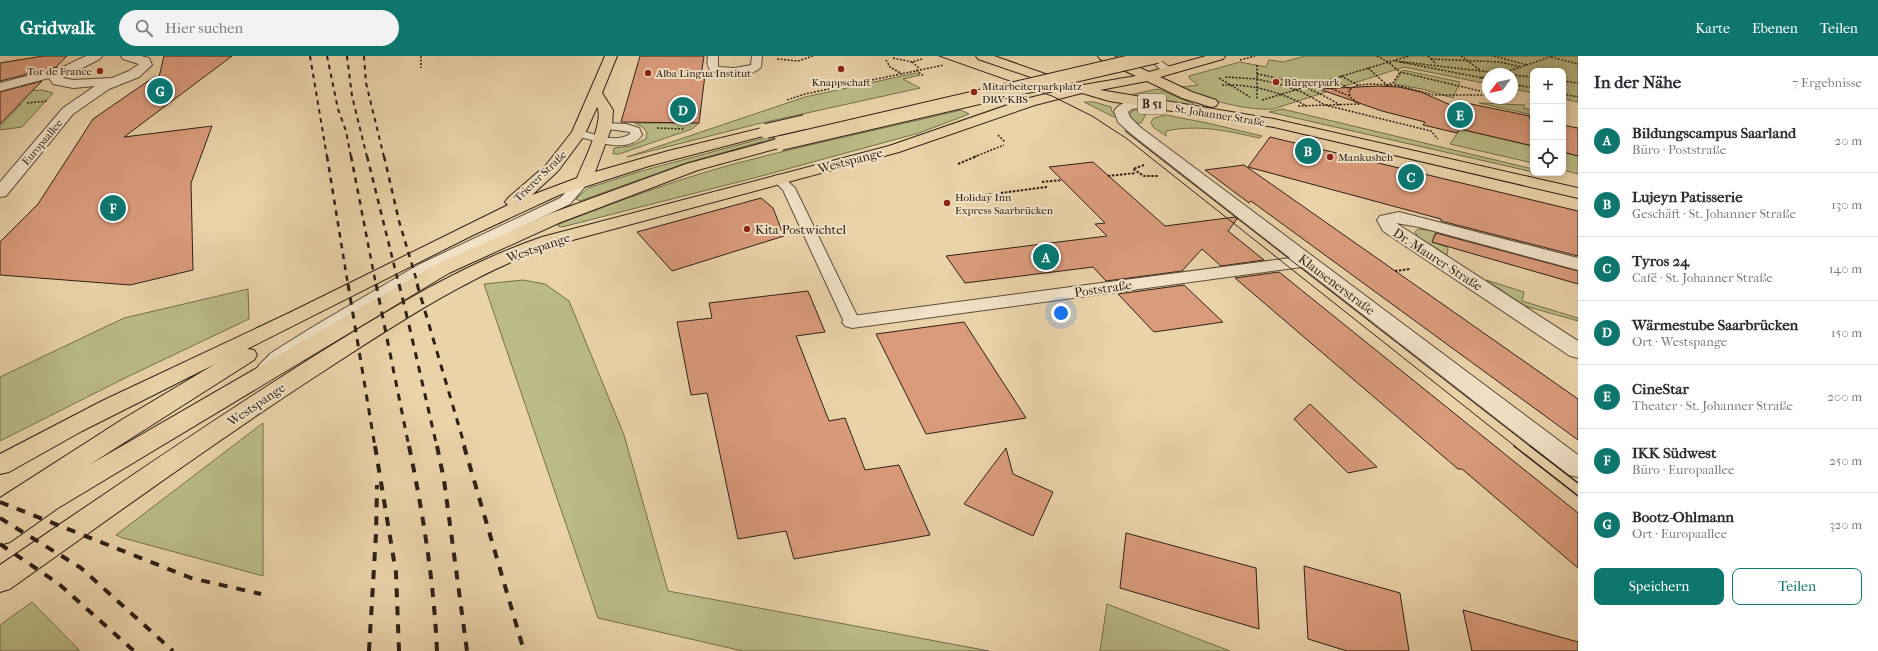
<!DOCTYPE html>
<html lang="de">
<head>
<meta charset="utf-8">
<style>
  body { margin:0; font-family:"IM FELL French Canon",serif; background:#f2f2f3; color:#2b2b33 }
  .controls { position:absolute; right:12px; top:12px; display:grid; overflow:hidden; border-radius:8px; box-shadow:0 2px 10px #0003 }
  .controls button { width:36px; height:36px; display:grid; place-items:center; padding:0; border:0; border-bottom:1px solid #e1e1e2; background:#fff; color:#2b2b33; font:20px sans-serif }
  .compass { position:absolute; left:1482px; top:12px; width:36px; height:36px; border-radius:50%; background:#fff; box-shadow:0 2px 10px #0003; rotate:238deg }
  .you { position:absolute; left:1061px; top:257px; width:14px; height:14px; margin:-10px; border:3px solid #fff; border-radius:50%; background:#1a73e8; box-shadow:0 0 0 6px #1a73e833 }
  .badge { display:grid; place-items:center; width:26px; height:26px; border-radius:50%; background:#0f766e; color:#fff; font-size:13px; font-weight:700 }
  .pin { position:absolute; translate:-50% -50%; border:2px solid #fff; box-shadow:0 1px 4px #0006 }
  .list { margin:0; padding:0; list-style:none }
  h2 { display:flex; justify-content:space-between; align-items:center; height:52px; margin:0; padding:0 16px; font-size:17px }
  h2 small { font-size:13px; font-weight:400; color:#7c7c81 }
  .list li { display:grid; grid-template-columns:26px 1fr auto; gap:12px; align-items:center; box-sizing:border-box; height:64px; padding:0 16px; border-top:1px solid #e1e1e2 }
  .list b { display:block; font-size:15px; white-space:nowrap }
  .list p { margin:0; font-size:13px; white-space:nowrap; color:#7c7c81 }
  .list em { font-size:13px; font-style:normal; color:#7c7c81 }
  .actions { display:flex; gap:8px; padding:12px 16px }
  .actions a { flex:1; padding:9px 0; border:1px solid #0f766e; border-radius:8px; text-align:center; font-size:14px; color:#0f766e }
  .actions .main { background:#0f766e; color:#fff }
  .icon { flex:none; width:22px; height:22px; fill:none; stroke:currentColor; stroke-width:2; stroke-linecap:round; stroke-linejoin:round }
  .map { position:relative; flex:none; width:1578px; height:595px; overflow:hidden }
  header { display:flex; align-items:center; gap:24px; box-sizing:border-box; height:56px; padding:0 20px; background:#0f766e; color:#fff }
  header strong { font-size:19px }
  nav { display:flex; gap:22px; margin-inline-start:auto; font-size:14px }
  .search { width:280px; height:36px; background:#f2f2f3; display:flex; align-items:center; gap:10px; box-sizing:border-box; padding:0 14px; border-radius:22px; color:#7c7c81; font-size:15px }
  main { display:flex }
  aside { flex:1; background:#fff }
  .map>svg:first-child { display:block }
</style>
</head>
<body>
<header>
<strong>Gridwalk</strong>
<div class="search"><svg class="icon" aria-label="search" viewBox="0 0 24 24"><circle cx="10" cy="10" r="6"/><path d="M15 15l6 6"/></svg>Hier suchen</div>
<nav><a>Karte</a><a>Ebenen</a><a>Teilen</a></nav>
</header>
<main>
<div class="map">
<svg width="1578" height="595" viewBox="0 0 1578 595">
  <rect width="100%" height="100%" fill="#ead2a9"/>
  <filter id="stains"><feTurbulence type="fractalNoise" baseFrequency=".005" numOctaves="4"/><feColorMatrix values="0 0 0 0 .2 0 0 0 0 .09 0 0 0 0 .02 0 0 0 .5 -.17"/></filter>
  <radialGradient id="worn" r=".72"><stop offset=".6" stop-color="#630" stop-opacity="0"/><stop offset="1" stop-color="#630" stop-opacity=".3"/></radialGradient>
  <g fill="#babb85" stroke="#746e4e">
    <path d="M1305 0H1578V46L1563 43V15H1533V37L1512 33V18H1488V28L1404 11 1273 53C1249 55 1203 44 1182 31L1198 29 1189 22V20L1240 6 1266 11 1269 4 1283 6Z"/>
    <path d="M1403 14 1460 26 1453 42 1422 33 1394 28Z"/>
    <path d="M916 17 920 19 903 23 920 32 757 68 627 101 805 41Z"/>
    <path d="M1158 33 1194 48 1195 50 1124 40Z"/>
    <path d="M42 34 53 37 22 71 0 74V70L21 48 0 50 24 35Z"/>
    <path d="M1084 46H1094L1111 51 1112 56 1117 61H1114Z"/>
    <path d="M1479 47 1525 49 1523 52 1533 54V59Z"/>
    <path d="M1282 53 1533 113V116L1269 56Z"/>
    <path d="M961 54 969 58 919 77 754 122 562 171 558 170 559 168C616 146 675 124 734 108 809 88 886 72 961 54Z"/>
    <path d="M1134 54 1143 55 1146 58 1141 67H1136L1130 61V57Z"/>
    <path d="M1166 59 1207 67 1262 80 1259 82C1228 75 1198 68 1166 75V80L1153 71 1151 66 1154 62Z"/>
    <path d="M635 67H699L692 73 619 98H613L614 92 631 90 646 83 647 77 644 72Z"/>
    <path d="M1460 73 1533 90V107L1450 88Z"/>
    <path d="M771 80 775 82 686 107 580 145 576 143 588 132 638 116Z"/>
    <path d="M1563 96 1578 100V118L1563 114Z"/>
    <path d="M1418 173 1436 175 1432 186 1447 191 1448 193 1447 199 1418 181 1415 176Z"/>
    <path d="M523 224 545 228 569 245 624 379 668 535 989 595H743L598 562 484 228Z"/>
    <path d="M1486 224 1524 236 1522 245 1578 262V265L1525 250Z"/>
    <path d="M248 233 249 263 127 321 0 385V321L124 262Z"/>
    <path d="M263 367V520L123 482 116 479Z"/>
    <path d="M32 546 80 595H0V569Z"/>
    <path d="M1107 548 1230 595H1100Z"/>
  </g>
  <g fill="#da9b7b" stroke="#2f2018">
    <path d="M43 0H67L56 11 0 25V7Z"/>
    <path d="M164 0H232L124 81 212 70 191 127 193 214 130 229 0 219V186L38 148 93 63 154 21H159Z"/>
    <path d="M640 0H704L701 19H705L699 67 621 66Z"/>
    <path d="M42 25 0 68V36Z"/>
    <path d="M1377 30 1399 31 1421 36 1462 54 1466 47 1530 60 1529 62H1533V90L1460 73 1457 77 1423 69 1425 66 1382 55 1319 33Z"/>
    <path d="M1563 69 1578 72V100L1563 96Z"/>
    <path d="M1270 81 1578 155V200L1441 165V163L1248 111Z"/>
    <path d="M1093 106 1165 170 1235 161 1237 163 1228 175 1264 204 1221 210 1202 193 1182 215 1106 225 1093 211 965 227 946 200 1107 180 1095 168 1105 167 1049 111Z"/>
    <path d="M1244 109 1578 343V384L1251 145 1249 147 1205 114Z"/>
    <path d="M761 142 773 152 784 180 672 215 637 176Z"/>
    <path d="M1436 177 1578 215V228L1432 186Z"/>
    <path d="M1279 216 1578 457V512L1462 413H1458L1235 222Z"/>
    <path d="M1184 229 1223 266 1154 276 1118 238Z"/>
    <path d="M808 235 825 276 796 280 829 365 845 362 865 414 899 409 930 479 794 503 786 475 738 483 707 337 691 339 677 266 712 262 709 247Z"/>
    <path d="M964 266 1026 362 926 378 876 278Z"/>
    <path d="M1310 348 1377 411 1348 417 1294 363Z"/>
    <path d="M1006 392 1013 418 1053 436 1033 480 964 448Z"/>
    <path d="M1126 477 1256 512 1259 573 1120 532Z"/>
    <path d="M1304 510 1400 537 1409 595H1347L1308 583Z"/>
    <path d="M1463 554 1578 586V595H1472Z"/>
  </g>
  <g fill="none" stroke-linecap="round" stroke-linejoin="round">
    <g stroke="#5e4c3c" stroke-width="2">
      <g id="service">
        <path d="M708 0H718V11L735 12 751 9 752 0H762L761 11C750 23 724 18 711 15 707 10 707 6 708 0Z"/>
        <path d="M1158 3 1171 12 1173 14 1171 16C1164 18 1158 12 1153 6Z"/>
        <path d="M605 67 626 68 639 72 642 79C630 96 604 88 588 83 583 82 576 81 573 77L579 74C595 78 615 88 630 78V76L601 72 599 70 601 68Z"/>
        <path d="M778 119 782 120 795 132 860 266 858 269 852 271 846 269 844 266 783 134 772 123 774 120Z"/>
        <path d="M583 122 587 123 589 126 570 148 428 215 323 278 283 305 273 314 267 315 261 314 258 310 271 297 311 272 418 209 560 142 579 123Z"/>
      </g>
    </g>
    <g stroke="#5e4c3c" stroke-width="2">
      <g id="minor">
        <path d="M86 0H102L100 3 63 22 73 24 112 22 129 15 139 8 123 3 121 0H141L149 2 152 9 139 21 109 33 73 58 6 140 0 141V126L63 52 95 30 73 32 53 28 49 22 0 35V27L65 10Z"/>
        <path d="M1142 43 1147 44 1149 47 1147 50 1132 53 1128 56 1130 61 1140 71 1578 399V421L1569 419 1302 211 852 272 845 270 842 266 845 262 852 260 1290 202 1130 77 1118 66 1114 55C1121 45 1131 45 1142 43Z"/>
        <path d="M1399 156 1578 202V214L1419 171 1396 167 1578 285V302L1570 300 1383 175 1377 164 1380 160Z"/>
      </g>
    </g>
    <g stroke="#2f2018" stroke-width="2">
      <g id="primary">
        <path d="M605 0H617L602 37 613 54 612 70 595 116 668 95 766 71 771 72 773 75 771 78 649 110 559 139 473 179 247 293 254 294 257 299 254 304 89 409 435 209 549 158 686 108 781 82 786 84 789 87 786 90 698 114 593 154 561 166 449 217 58 452 10 486 0 489V442L123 363 215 308 82 375 9 416 0 418V398L102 345 291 256 508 149 505 146 508 142 546 109 572 76ZM597 51C605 64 583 107 577 122L532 139 558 115 584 80Z"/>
        <path d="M976 0H994L1051 20 1083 29 1136 20 1100 3 1098 0H1114L1149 16 1206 0H1225L1223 3 1160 21 1192 36 1216 44 1218 47 1216 50 1211 51 1182 42 1147 25 1100 34 1274 63 1578 132V142L1274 71 1109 45 1082 37 1035 49 899 96 554 189C474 217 404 263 333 309 223 380 117 457 10 533L0 536V509C105 438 209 366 316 299 389 254 460 209 542 181L889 90 1025 43 1066 33 978 3Z"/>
      </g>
    </g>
    <g stroke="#2f2018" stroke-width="1.5" stroke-dasharray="2 1.5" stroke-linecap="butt">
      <path d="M421 0V12"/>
      <path d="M1377 0 1388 6 1400 16 1480 35"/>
      <path d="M1428 0 1436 8"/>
      <path d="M1461 0 1480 14"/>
      <path d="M1494 0 1527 9"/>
      <path d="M1551 1 1578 8"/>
      <path d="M893 2 912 6 922 3"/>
      <path d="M777 3 798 5 813 0"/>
      <path d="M1431 3 1500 6 1521 11"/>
      <path d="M886 4 890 11 902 18"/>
      <path d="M1240 4 1255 0"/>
      <path d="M1395 5 1507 18"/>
      <path d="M912 6 918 11 917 15 924 20"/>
      <path d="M1400 6 1488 23"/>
      <path d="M1257 9V44"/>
      <path d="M1368 12 1387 29 1393 27 1400 16"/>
      <path d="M1503 17 1553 0"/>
      <path d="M1257 18C1287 23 1314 33 1340 49"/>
      <path d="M1512 19 1533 21"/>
      <path d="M1341 20 1358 29"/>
      <path d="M1225 21 1257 23 1282 29 1302 36 1325 49 1431 75 1438 83"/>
      <path d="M1219 22 1250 41"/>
      <path d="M1481 22 1488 19"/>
      <path d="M1331 23 1350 33"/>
      <path d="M1563 25 1578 27"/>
      <path d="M1319 27 1349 40"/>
      <path d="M1512 28 1533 32"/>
      <path d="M1222 29C1253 28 1280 36 1307 50"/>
      <path d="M1563 38 1578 41"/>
      <path d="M787 44 805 38 944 9"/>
      <path d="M1262 44 1409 0"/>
      <path d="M27 47 48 45"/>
      <path d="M1298 50 1359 48 1350 41 1349 34 1358 29 1373 28 1400 30 1434 39H1488"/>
      <path d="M657 72 684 73"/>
      <path d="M998 79 1005 86"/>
      <path d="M974 101 1004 89"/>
    </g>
    <g stroke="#2f2018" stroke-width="2" stroke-dasharray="2.5 1.5" stroke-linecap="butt">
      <path d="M958 108 977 100"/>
      <path d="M1144 109 1133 113 1144 120H1158"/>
      <path d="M1108 120 1136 117"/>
      <path d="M1042 126 1062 124"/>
      <path d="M985 139 1047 131"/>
      <path d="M1395 215 1410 213"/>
    </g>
    <use href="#service" fill="#f1e2c7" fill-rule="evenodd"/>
    <use href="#minor" fill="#f1e2c7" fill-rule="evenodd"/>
    <use href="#primary" fill="#ead2a9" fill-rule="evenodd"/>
    <g stroke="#2f2018" stroke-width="1">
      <path d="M939 0 1052 40 1092 60 1126 82 1516 391"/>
      <path d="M1125 75 1531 391"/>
    </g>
    <g stroke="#2f2018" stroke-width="1.5">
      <path d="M1514 390 1578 440"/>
      <path d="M1530 390 1578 427"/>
    </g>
    <g stroke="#2f2018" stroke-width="2" stroke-dasharray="4.5 4.5" stroke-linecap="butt">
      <path d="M310 0 327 101"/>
      <path d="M327 0 338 53 346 75 351 101"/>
      <path d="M347 0 352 40 367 101"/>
      <path d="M364 0 366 27 384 101"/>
    </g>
    <g stroke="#2f2018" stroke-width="2.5" stroke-dasharray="5.5 5.5" stroke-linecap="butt">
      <path d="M327 100 348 229"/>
      <path d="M351 100 376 229"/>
      <path d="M367 100 399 229"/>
      <path d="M384 100 399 165 418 229"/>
    </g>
    <g stroke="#2f2018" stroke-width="3" stroke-dasharray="7 7" stroke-linecap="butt">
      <path d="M348 228 375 391"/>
      <path d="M376 228 409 391"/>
      <path d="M399 228 409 269"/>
      <path d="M417 228 465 391"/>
      <path d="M409 269 437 391"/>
    </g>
    <g stroke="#2f2018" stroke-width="4" stroke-dasharray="9 9" stroke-linecap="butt">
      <path d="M375 390 396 517 399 595"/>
      <path d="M409 390C423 457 434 526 437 595"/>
      <path d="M437 390 444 424 467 595"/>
      <path d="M464 390 524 595"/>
      <path d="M0 446 191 522 261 538"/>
      <path d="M0 462 81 512 173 595"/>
      <path d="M0 488 59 528 134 595"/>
      <path d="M369 595 376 478 377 429"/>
    </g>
    <g stroke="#2f2018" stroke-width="16" stroke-linecap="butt">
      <g id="primary-bridge">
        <path d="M766 75 805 66"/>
        <path d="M781 87 1157 0"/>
      </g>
    </g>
    <use href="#primary-bridge" stroke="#ead2a9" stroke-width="14"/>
  </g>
  <g fill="#8f2418" stroke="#f1e2c7" stroke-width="1.5">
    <circle cx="841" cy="13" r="4"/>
    <circle cx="100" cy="15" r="4"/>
    <circle cx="648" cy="17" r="4"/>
    <circle cx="1276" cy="26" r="4"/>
    <circle cx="974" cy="36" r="4"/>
    <circle cx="1330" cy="101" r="4"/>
    <circle cx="947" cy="147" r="4"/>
    <circle cx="747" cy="173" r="4"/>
  </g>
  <g text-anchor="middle" stroke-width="4" stroke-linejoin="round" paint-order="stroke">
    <g font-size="11" fill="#2f2018" stroke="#f1e2c7" text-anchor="start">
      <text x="92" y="19" text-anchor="end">Tor de France</text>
      <text x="656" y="21">Alba Lingua Institut</text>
      <text x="841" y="30" text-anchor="middle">Knappschaft</text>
      <text x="1284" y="30">Bürgerpark</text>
      <text x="982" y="34">Mitarbeiterparkplatz<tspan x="982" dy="13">DRV KBS</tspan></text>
      <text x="1338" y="105">Mankusheh</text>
      <text x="955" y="145">Holiday Inn<tspan x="955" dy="13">Express Saarbrücken</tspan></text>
    </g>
    <g font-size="11" fill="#2f2018" stroke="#f1e2c7">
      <text transform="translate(1220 59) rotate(9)" y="4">St. Johanner Straße</text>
      <text transform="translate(42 86) rotate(-50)" y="4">Europaallee</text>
      <text transform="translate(540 120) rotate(-44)" y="4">Trierer Straße</text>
    </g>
    <rect fill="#f1e2c7" stroke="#695a4c" stroke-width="1" x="1138" y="38" width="28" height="20" rx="3"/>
    <g font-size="12" font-weight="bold" fill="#2f2018">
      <text x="1152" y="52">B 51</text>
    </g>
    <g font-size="13" fill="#2f2018" stroke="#f1e2c7">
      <text transform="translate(850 104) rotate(-15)" y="5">Westspange</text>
      <text transform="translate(538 191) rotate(-19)" y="5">Westspange</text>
      <text transform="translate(1438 203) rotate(33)" y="5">Dr.-Maurer-Straße</text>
      <text transform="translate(1337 228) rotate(37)" y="5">Klausenerstraße</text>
      <text transform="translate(1103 232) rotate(-8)" y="5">Poststraße</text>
      <text transform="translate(256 348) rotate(-34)" y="5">Westspange</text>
    </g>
    <g font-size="13" fill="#2f2018" stroke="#f1e2c7" text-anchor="start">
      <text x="755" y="178">Kita Postwichtel</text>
    </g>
  </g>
  <rect width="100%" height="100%" filter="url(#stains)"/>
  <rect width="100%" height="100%" fill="url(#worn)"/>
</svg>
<div class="controls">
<button>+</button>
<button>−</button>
<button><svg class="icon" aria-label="locate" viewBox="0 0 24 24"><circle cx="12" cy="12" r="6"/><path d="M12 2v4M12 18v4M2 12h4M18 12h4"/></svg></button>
</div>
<svg class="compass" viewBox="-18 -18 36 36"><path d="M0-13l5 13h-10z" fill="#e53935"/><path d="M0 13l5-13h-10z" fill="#7c7c81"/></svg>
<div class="you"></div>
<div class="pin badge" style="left:1046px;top:201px">A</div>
<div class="pin badge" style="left:1308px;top:95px">B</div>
<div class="pin badge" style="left:1411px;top:121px">C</div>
<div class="pin badge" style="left:683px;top:54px">D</div>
<div class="pin badge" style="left:1460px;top:59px">E</div>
<div class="pin badge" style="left:113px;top:152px">F</div>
<div class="pin badge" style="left:160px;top:35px">G</div>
</div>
<aside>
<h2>In der Nähe<small>7 Ergebnisse</small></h2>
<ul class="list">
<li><span class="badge">A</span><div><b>Bildungscampus Saarland</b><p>Büro · Poststraße</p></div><em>20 m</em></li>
<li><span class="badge">B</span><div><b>Lujeyn Patisserie</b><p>Geschäft · St. Johanner Straße</p></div><em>130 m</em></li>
<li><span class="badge">C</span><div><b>Tyros 24</b><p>Café · St. Johanner Straße</p></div><em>140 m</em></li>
<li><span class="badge">D</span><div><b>Wärmestube Saarbrücken</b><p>Ort · Westspange</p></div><em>150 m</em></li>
<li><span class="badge">E</span><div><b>CineStar</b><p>Theater · St. Johanner Straße</p></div><em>200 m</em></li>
<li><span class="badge">F</span><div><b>IKK Südwest</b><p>Büro · Europaallee</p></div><em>250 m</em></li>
<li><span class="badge">G</span><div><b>Bootz-Ohlmann</b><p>Ort · Europaallee</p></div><em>320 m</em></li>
</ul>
<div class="actions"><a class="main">Speichern</a><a>Teilen</a></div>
</aside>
</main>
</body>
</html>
